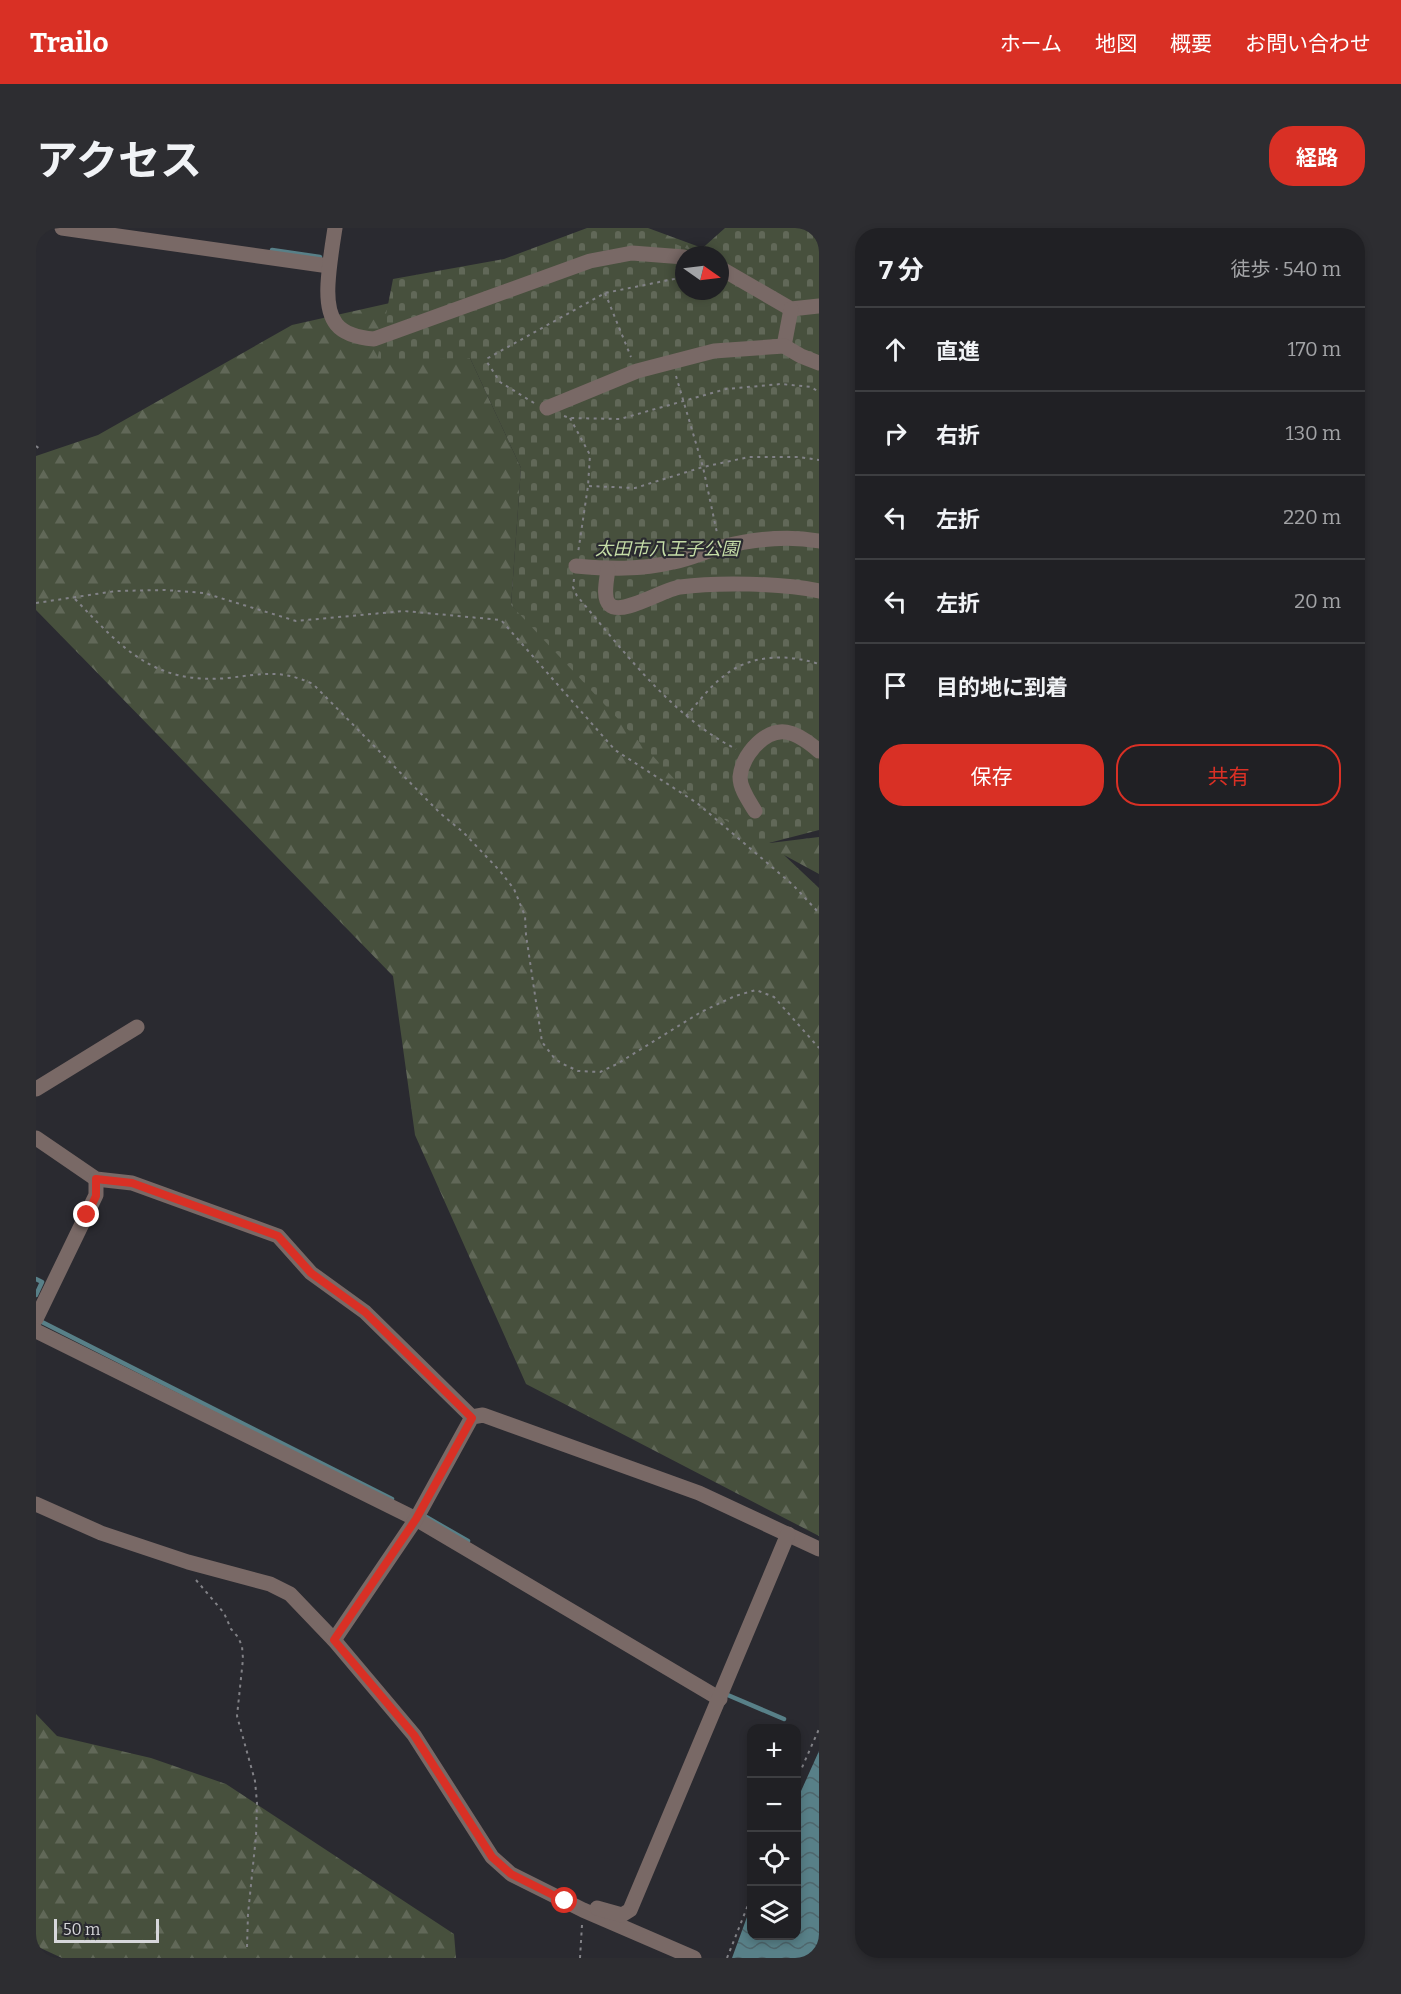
<!DOCTYPE html>
<html lang="ja">
<head>
<meta charset="utf-8">
<style>
  body { margin:0; font-family:Bitter,"Noto Sans JP",serif; background:#2d2d31; color:#f1f3f6 }
  .controls { position:absolute; right:18px; bottom:18px; display:grid; overflow:hidden; border-radius:12px; box-shadow:0 3px 9px #0003 }
  .controls button { width:54px; height:54px; display:grid; place-items:center; padding:0; border:0; border-bottom:2px solid #3d3e41; background:#202024; color:#f1f3f6; font:30px sans-serif }
  .compass { position:absolute; left:639px; top:18px; width:54px; height:54px; border-radius:50%; background:#202024; box-shadow:0 3px 9px #0003; rotate:104deg }
  .scale { position:absolute; left:18px; bottom:15px; width:105px; box-sizing:border-box; padding-left:6px; border:3px solid #d7d7db; border-top:0; font-size:16px; line-height:21px; white-space:nowrap; color:#d7d7db; -webkit-text-stroke:4px #2a2a30; paint-order:stroke }
  .stop { position:absolute; width:18px; height:18px; margin:-14px; border:4px solid #d93025; border-radius:50%; background:#fff }
  .stop.end { background:#d93025; border-color:#fff; box-shadow:0 2px 6px #0008 }
  .list { margin:0; padding:0; list-style:none }
  h2 { display:flex; justify-content:space-between; align-items:center; height:78px; margin:0; padding:0 24px; font-size:26px }
  h2 small { font-size:20px; font-weight:400; color:#a2a3a6 }
  .list li { display:grid; grid-template-columns:39px 1fr auto; gap:18px; align-items:center; box-sizing:border-box; height:84px; padding:0 24px; border-top:2px solid #3d3e41 }
  .list b { display:block; font-size:22px; white-space:nowrap }
  .list em { font-size:20px; font-style:normal; color:#a2a3a6 }
  .actions { display:flex; gap:12px; padding:18px 24px }
  .actions a { flex:1; padding:14px 0; border:2px solid #d93025; border-radius:24px; text-align:center; font-size:21px; color:#d93025 }
  .actions .main { background:#d93025; color:#fff }
  .icon { flex:none; width:33px; height:33px; fill:none; stroke:currentColor; stroke-width:2; stroke-linecap:round; stroke-linejoin:round }
  .map { position:relative; flex:none; width:783px; height:1730px; overflow:hidden; border-radius:24px }
  header { display:flex; align-items:center; gap:36px; box-sizing:border-box; height:84px; padding:0 30px; background:#d93025; color:#fff }
  header strong { font-size:28px }
  nav { display:flex; gap:33px; margin-inline-start:auto; font-size:21px }
  .intro { display:flex; align-items:center; justify-content:space-between; box-sizing:border-box; height:144px; padding:0 36px }
  h1 { margin:0; font-size:42px }
  .button { padding:15px 27px; border-radius:24px; background:#d93025; color:#fff; font-size:21px; font-weight:700 }
  main { display:flex; gap:36px; padding:0 36px }
  aside { flex:1; background:#202024; border-radius:24px; box-shadow:0 3px 9px #0003 }
  .map>svg:first-child { display:block }
</style>
</head>
<body>
<header>
<strong>Trailo</strong>
<nav><a>ホーム</a><a>地図</a><a>概要</a><a>お問い合わせ</a></nav>
</header>
<div class="intro"><h1>アクセス</h1><a class="button">経路</a></div>
<main>
<div class="map">
<svg width="783" height="1730" viewBox="0 0 783 1730">
  <defs>
    <pattern id="forest-firs" width="22" height="20" patternUnits="userSpaceOnUse" patternTransform="scale(1.5)"><rect width="22" height="20" fill="#47503d"/><path d="M5 1l3.5 6h-7zM16 11l3.5 6h-7z" fill="#616858"/></pattern>
    <pattern id="cemetery-stones" width="16" height="16" patternUnits="userSpaceOnUse" patternTransform="scale(1.5)"><rect width="16" height="16" fill="#47503d"/><path d="M2 7V4a2 2 0 0 1 4 0v3zM10 15v-3a2 2 0 0 1 4 0v3z" fill="#616858"/></pattern>
    <pattern id="water-waves" width="16" height="10" patternUnits="userSpaceOnUse" patternTransform="scale(1.5)"><rect width="16" height="10" fill="#588088"/><path d="M0 5q4-4 8 0t8 0" fill="none" stroke="#4e666c"/></pattern>
  </defs>
  <rect width="100%" height="100%" fill="#2a2a30"/>
  <g fill="url(#forest-firs)">
    <path d="M578 0H612L688 28 648 27 434 130 485 240 475 377 734 615 783 609V646L748 627 783 660V1308L490 1156 379 907 357 748 0 382V228L62 207 256 97 403 64Z"/>
    <path d="M0 1486 21 1508 115 1530 190 1556 418 1706 420 1730H26L0 1718Z"/>
  </g>
  <path fill="url(#cemetery-stones)" fill-rule="evenodd" d="M551 0H601L661 25 689 0H783V602L729 616 661 575 475 377 485 240 434 130 341 133 357 51 468 31ZM648 27H684V63H648Z"/>
  <path fill="url(#water-waves)" d="M783 1523V1730H696L715 1678 716 1708H760L761 1572Z"/>
  <g fill="none" stroke-linecap="round" stroke-linejoin="round">
    <g stroke="#588088" stroke-width="4.5">
      <path d="M236 22 284 29"/>
      <path d="M0 1051 6 1054 0 1067"/>
      <path d="M2 1092 356 1271"/>
      <path d="M385 1286 432 1313"/>
      <path d="M687 1465 748 1491"/>
    </g>
    <g stroke="#828287" stroke-width="2" stroke-dasharray="3 4.5" stroke-linecap="butt">
      <path d="M569 65 595 129"/>
      <path d="M640 148 667 239 681 305"/>
      <path d="M498 175 464 154 451 134 452 130 569 65 648 49"/>
      <path d="M528 188 534 190 584 191 690 161 745 156 775 159 783 164"/>
      <path d="M534 190 554 227 552 258 542 325"/>
      <path d="M0 218 5 222"/>
      <path d="M553 258 599 260 667 239 713 229H763L783 232"/>
      <path d="M538 351 537 359 541 368C587 422 636 489 700 521"/>
      <path d="M39 371C86 420 118 457 192 450 227 446 244 441 277 456L404 585 428 605 464 643 478 661 489 688 490 707 506 814 519 831 525 835 542 843 564 844 581 836 665 784 699 768 720 762 738 769 783 820"/>
      <path d="M0 375 80 363 129 362 168 365 260 393 368 383 465 392 579 522 661 575 757 657 783 685"/>
      <path d="M650 488C662 475 674 458 689 447 716 426 752 426 783 436"/>
      <path d="M160 1352 188 1385 195 1401 202 1409 206 1418 207 1431 201 1488 219 1553 221 1575 220 1608 212 1686 211 1719"/>
      <path d="M760 1553 783 1501"/>
      <path d="M544 1730 546 1697"/>
      <path d="M691 1730 716 1667"/>
    </g>
    <g stroke="#796966" stroke-width="15">
      <path d="M26 0 293 38"/>
      <path d="M299 0C296 19 293 37 292 56 290 93 301 108 338 111L554 33 596 25 648 29"/>
      <path d="M684 40 755 81 783 78"/>
      <path d="M748 118 755 81"/>
      <path d="M511 180 601 143 678 123 748 118 765 128 783 135"/>
      <path d="M540 338C573 341 604 342 637 334 654 331 670 323 686 319 718 311 751 307 783 313"/>
      <path d="M572 341C571 351 566 370 574 377 586 388 628 361 644 359 681 354 746 355 783 363"/>
      <path d="M719 583C713 573 704 561 704 549 705 538 711 527 718 519 741 494 760 503 783 523"/>
      <path d="M0 861 101 799"/>
      <path d="M0 910 60 951 96 955 242 1008 275 1045 329 1084 436 1189"/>
      <path d="M0 1091 60 967V951"/>
      <path d="M0 1103 380 1291 684 1471"/>
      <path d="M0 1276 65 1305 152 1334 234 1356 254 1366 298 1412 378 1507 456 1629 475 1646 547 1682 658 1730"/>
      <path d="M298 1412 380 1291 436 1189 447 1187 663 1265 783 1321"/>
      <path d="M561 1680 586 1687 594 1682 752 1306"/>
    </g>
  </g>
  <g fill="none" stroke-linecap="round" stroke-linejoin="round">
    <path stroke="#d93025" stroke-width="8" d="M51 987 60 968V951L96 955 242 1008 275 1045 329 1084 436 1190 380 1291 298 1412 378 1507 456 1629 475 1646 529 1673"/>
  </g>
  <g text-anchor="middle" stroke-width="4.5" stroke-linejoin="round" paint-order="stroke">
    <g font-size="18" font-style="italic" fill="#c5dda7" stroke="#2a2a30">
      <text x="631" y="327">太田市八王子公園</text>
    </g>
  </g>
</svg>
<div class="controls">
<button>+</button>
<button>−</button>
<button><svg class="icon" aria-label="locate" viewBox="0 0 24 24"><circle cx="12" cy="12" r="6"/><path d="M12 2v4M12 18v4M2 12h4M18 12h4"/></svg></button>
<button><svg class="icon" aria-label="layers" viewBox="0 0 24 24"><path d="M12 4l9 5-9 5-9-5zM3 14l9 5 9-5"/></svg></button>
</div>
<svg class="compass" viewBox="-18 -18 36 36"><path d="M0-13l5 13h-10z" fill="#e53935"/><path d="M0 13l5-13h-10z" fill="#a2a3a6"/></svg>
<div class="scale">50 m</div>
<div class="stop" style="left:529px;top:1673px"></div>
<div class="stop end" style="left:51px;top:987px"></div>
</div>
<aside>
<h2>7 分<small>徒歩 · 540 m</small></h2>
<ul class="list">
<li><svg class="icon" aria-label="ahead" viewBox="0 0 24 24"><path d="M12 20V5M6 11l6-6 6 6"/></svg><div><b>直進</b></div><em>170 m</em></li>
<li><svg class="icon" aria-label="right" viewBox="0 0 24 24"><path d="M7 20v-9h11M14 6l5 5-5 5"/></svg><div><b>右折</b></div><em>130 m</em></li>
<li><svg class="icon" aria-label="left" viewBox="0 0 24 24"><path d="M17 20v-9H6M10 6l-5 5 5 5"/></svg><div><b>左折</b></div><em>220 m</em></li>
<li><svg class="icon" aria-label="left" viewBox="0 0 24 24"><path d="M17 20v-9H6M10 6l-5 5 5 5"/></svg><div><b>左折</b></div><em>20 m</em></li>
<li><svg class="icon" aria-label="arrive" viewBox="0 0 24 24"><path d="M6 21V4h12l-3 4 3 4H6"/></svg><div><b>目的地に到着</b></div></li>
</ul>
<div class="actions"><a class="main">保存</a><a>共有</a></div>
</aside>
</main>
</body>
</html>
